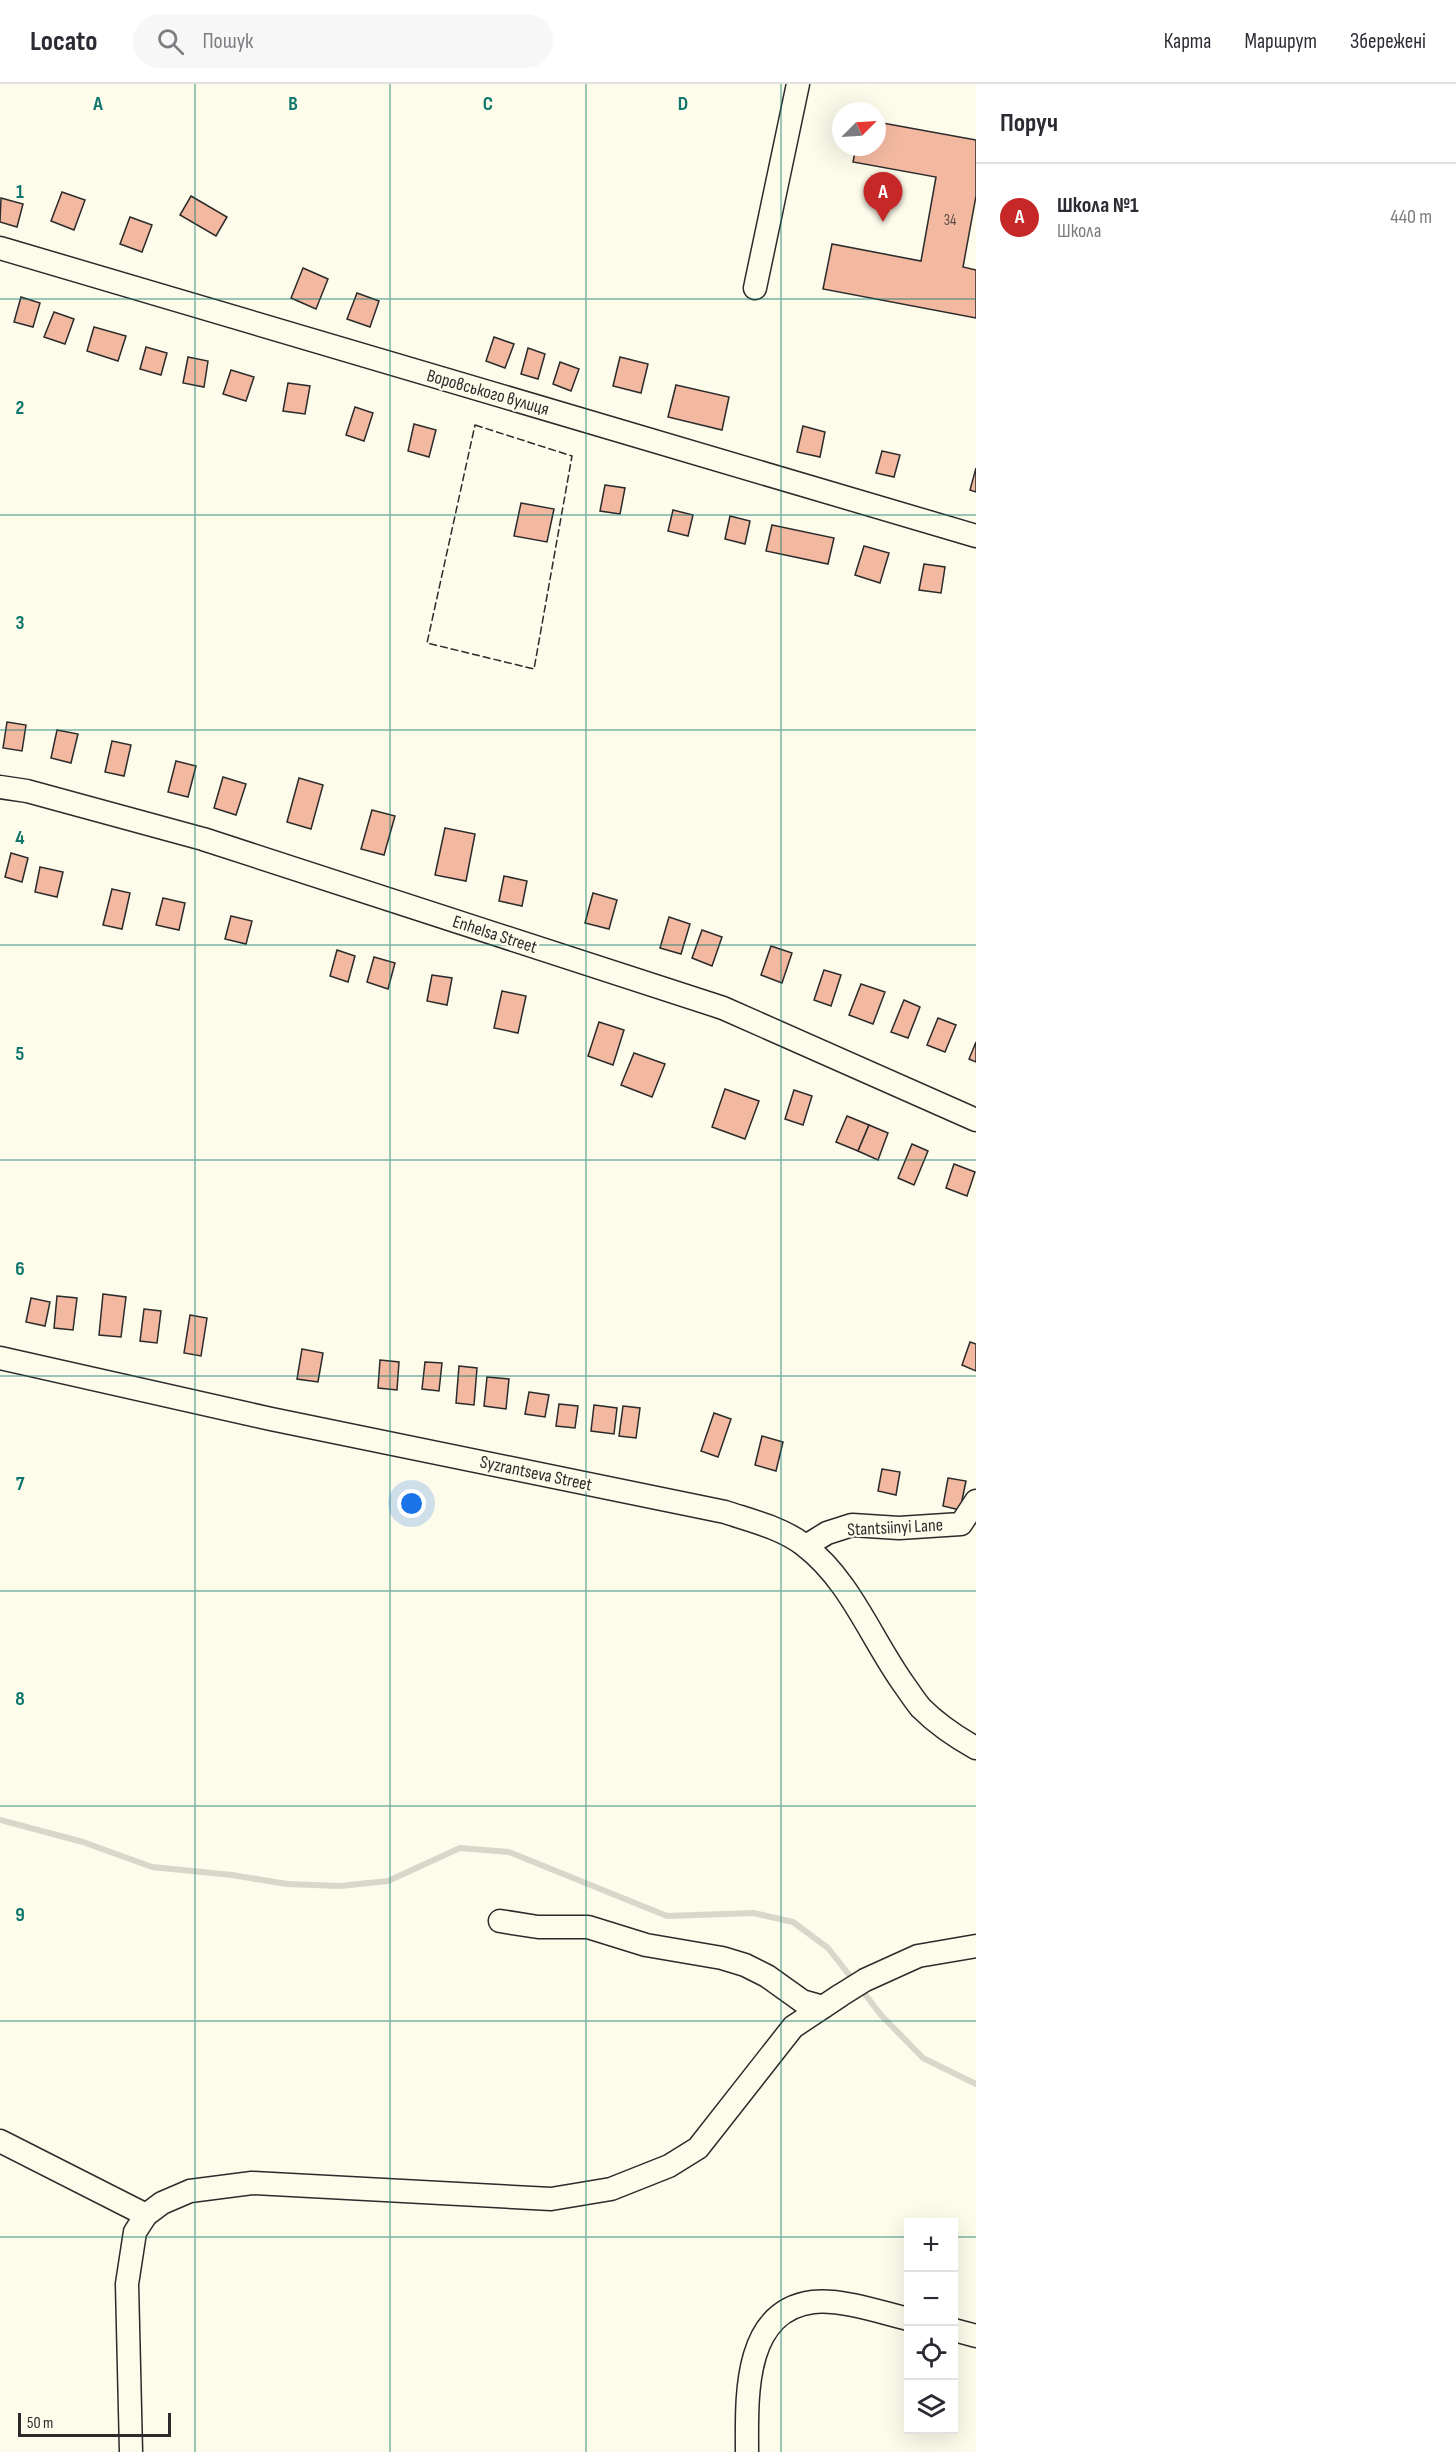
<!DOCTYPE html>
<html lang="uk">
<head>
<meta charset="utf-8">
<style>
  body { margin:0; font-family:"Sofia Sans Condensed",sans-serif; background:#f7f7f7; color:#2b2b33 }
  .controls { position:absolute; right:18px; bottom:18px; display:grid; overflow:hidden; border-radius:0px; box-shadow:0 6px 24px #0002 }
  .controls button { width:54px; height:54px; display:grid; place-items:center; padding:0; border:0; border-bottom:2px solid #e1e1e2; background:#fff; color:#2b2b33; font:30px sans-serif }
  .compass { position:absolute; left:832px; top:18px; width:54px; height:54px; border-radius:50%; background:#fff; box-shadow:0 6px 24px #0002; rotate:66deg }
  .scale { position:absolute; left:18px; bottom:15px; width:153px; box-sizing:border-box; padding-left:6px; border:3px solid #2b2b2b; border-top:0; font-size:16px; line-height:21px; white-space:nowrap; color:#2b2b2b; -webkit-text-stroke:4px #fdfbea; paint-order:stroke }
  .you { position:absolute; left:412px; top:1420px; width:21px; height:21px; margin:-15px; border:4px solid #fff; border-radius:50%; background:#1a73e8; box-shadow:0 0 0 9px #1a73e833 }
  .badge { display:grid; place-items:center; width:39px; height:39px; border-radius:50%; background:#c62828; color:#fff; font-size:20px; font-weight:700 }
  .pin { position:absolute; translate:-50% -50px; filter:drop-shadow(0 2px 3px #0008) }
  .pin::after { content:''; position:absolute; top:32px; width:21px; height:18px; background:inherit; clip-path:polygon(0 0,100% 0,50% 100%) }
  .list { margin:0; padding:0; list-style:none }
  h2 { display:flex; justify-content:space-between; align-items:center; height:78px; margin:0; padding:0 24px; font-size:26px }
  h2 small { font-size:20px; font-weight:400; color:#7c7c81 }
  .list li { display:grid; grid-template-columns:39px 1fr auto; gap:18px; align-items:center; box-sizing:border-box; height:108px; padding:0 24px; border-top:2px solid #e1e1e2 }
  .list b { display:block; font-size:22px; white-space:nowrap }
  .list p { margin:0; font-size:20px; white-space:nowrap; color:#7c7c81 }
  .list em { font-size:20px; font-style:normal; color:#7c7c81 }
  .icon { flex:none; width:33px; height:33px; fill:none; stroke:currentColor; stroke-width:2; stroke-linecap:round; stroke-linejoin:round }
  .map { position:relative; flex:none; width:976px; height:2368px; overflow:hidden }
  header { display:flex; align-items:center; gap:36px; box-sizing:border-box; height:84px; padding:0 30px; background:#fff; border-bottom:2px solid #e1e1e2 }
  header strong { font-size:28px }
  nav { display:flex; gap:33px; margin-inline-start:auto; font-size:21px }
  .search { width:420px; height:54px; background:#f7f7f7; display:flex; align-items:center; gap:15px; box-sizing:border-box; padding:0 21px; border-radius:33px; color:#7c7c81; font-size:22px }
  main { display:flex }
  aside { flex:1; background:#fff }
  .map>svg:first-child { display:block }
</style>
</head>
<body>
<header>
<strong>Locato</strong>
<div class="search"><svg class="icon" aria-label="search" viewBox="0 0 24 24"><circle cx="10" cy="10" r="6"/><path d="M15 15l6 6"/></svg>Пошук</div>
<nav><a>Карта</a><a>Маршрут</a><a>Збережені</a></nav>
</header>
<main>
<div class="map">
<svg width="976" height="2368" viewBox="0 0 976 2368">
  <rect width="100%" height="100%" fill="#fdfbea"/>
  <g fill="none" stroke-linecap="round" stroke-linejoin="round">
    <g stroke="#d8d7c9" stroke-width="6">
      <path d="M0 1736 83 1758 152 1783 232 1791 287 1800 340 1802 388 1797 460 1764 509 1768 667 1832 754 1829 793 1838 828 1864 854 1897"/>
      <path d="M861 1905 881 1931 923 1974 976 2000"/>
    </g>
  </g>
  <g fill="#f2b8a0" stroke="#2b2b2b" stroke-width="1.5">
    <path d="M877 38 976 56V112L963 183 976 186V234L823 205 832 160 921 177 936 93 853 78 856 63H877Z"/>
    <path d="M62 108 85 116 74 146 51 137Z"/>
    <path d="M191 112 227 133 216 152 180 131Z"/>
    <path d="M1 114 23 120 17 143 0 138Z"/>
    <path d="M130 133 152 141 142 168 120 160Z"/>
    <path d="M303 184 328 195 316 225 291 214Z"/>
    <path d="M357 209 379 217 370 243 347 235Z"/>
    <path d="M21 213 40 219 33 243 14 238Z"/>
    <path d="M54 228 74 235 65 260 44 253Z"/>
    <path d="M94 243 126 252 118 277 87 267Z"/>
    <path d="M494 253 514 260 505 284 486 277Z"/>
    <path d="M146 263 167 269 161 291 140 285Z"/>
    <path d="M528 264 545 270 538 295 521 290Z"/>
    <path d="M188 273 208 277 204 303 183 299Z"/>
    <path d="M620 273 648 280 641 309 613 302Z"/>
    <path d="M560 278 579 285 571 307 553 300Z"/>
    <path d="M231 286 254 293 246 317 223 310Z"/>
    <path d="M288 299 310 302 305 330 283 327Z"/>
    <path d="M676 301 729 313 722 346 668 333Z"/>
    <path d="M355 323 373 329 364 357 346 351Z"/>
    <path d="M414 340 436 346 429 373 408 367Z"/>
    <path d="M803 342 825 348 820 373 797 368Z"/>
    <path d="M882 367 900 371 894 393 876 389Z"/>
    <path d="M976 384V408L970 406Z"/>
    <path d="M605 401 625 404 620 430 600 427Z"/>
    <path d="M521 419 554 425 547 458 514 452Z"/>
    <path d="M673 426 693 431 688 452 668 447Z"/>
    <path d="M730 432 750 437 745 460 725 455Z"/>
    <path d="M772 441 834 454 828 480 766 467Z"/>
    <path d="M864 462 889 469 880 499 855 491Z"/>
    <path d="M924 480 945 483 941 509 919 506Z"/>
    <path d="M7 638 26 641 22 667 3 664Z"/>
    <path d="M57 646 78 650 71 679 51 674Z"/>
    <path d="M112 657 131 661 124 692 105 688Z"/>
    <path d="M176 677 196 682 188 713 168 708Z"/>
    <path d="M223 693 246 700 236 731 214 724Z"/>
    <path d="M299 694 323 701 311 745 287 738Z"/>
    <path d="M372 726 395 732 384 771 361 765Z"/>
    <path d="M445 744 475 750 466 797 435 791Z"/>
    <path d="M11 769 28 774 22 798 5 793Z"/>
    <path d="M40 783 63 788 57 813 35 808Z"/>
    <path d="M504 792 527 797 522 822 499 817Z"/>
    <path d="M112 805 130 809 122 845 103 841Z"/>
    <path d="M593 809 617 816 609 845 585 839Z"/>
    <path d="M163 814 185 819 179 846 156 841Z"/>
    <path d="M231 832 252 837 246 860 225 855Z"/>
    <path d="M669 833 690 840 681 870 660 864Z"/>
    <path d="M702 846 722 853 712 882 692 874Z"/>
    <path d="M771 862 792 869 782 899 761 891Z"/>
    <path d="M337 866 355 872 348 898 330 892Z"/>
    <path d="M374 873 395 879 388 905 367 898Z"/>
    <path d="M824 886 841 891 831 922 814 916Z"/>
    <path d="M432 891 452 894 447 921 427 917Z"/>
    <path d="M861 900 885 908 873 940 849 931Z"/>
    <path d="M502 907 526 912 518 949 494 944Z"/>
    <path d="M904 916 920 923 908 954 891 948Z"/>
    <path d="M938 934 956 941 945 968 927 961Z"/>
    <path d="M599 938 624 946 613 981 588 972Z"/>
    <path d="M976 958V978L969 975Z"/>
    <path d="M634 969 665 980 652 1013 621 1001Z"/>
    <path d="M725 1005 759 1017 745 1055 712 1043Z"/>
    <path d="M794 1006 812 1012 803 1041 785 1035Z"/>
    <path d="M847 1032 869 1041 858 1067 836 1058Z"/>
    <path d="M869 1041 888 1049 878 1076 858 1067Z"/>
    <path d="M912 1060 928 1067 914 1101 898 1094Z"/>
    <path d="M954 1080 975 1088 967 1112 946 1104Z"/>
    <path d="M103 1210 126 1213 121 1253 99 1251Z"/>
    <path d="M57 1212 77 1214 73 1246 54 1244Z"/>
    <path d="M31 1214 50 1218 45 1242 26 1238Z"/>
    <path d="M144 1225 161 1227 157 1259 140 1257Z"/>
    <path d="M190 1231 207 1234 201 1272 184 1269Z"/>
    <path d="M970 1258 976 1260V1287L962 1281Z"/>
    <path d="M302 1265 323 1269 318 1298 297 1295Z"/>
    <path d="M380 1276 399 1278 397 1306 378 1304Z"/>
    <path d="M425 1278 442 1279 439 1307 422 1305Z"/>
    <path d="M459 1282 477 1284 474 1321 456 1319Z"/>
    <path d="M487 1293 509 1295 506 1325 484 1322Z"/>
    <path d="M529 1308 549 1311 545 1333 525 1330Z"/>
    <path d="M559 1320 578 1322 575 1344 556 1342Z"/>
    <path d="M594 1321 617 1324 614 1350 591 1347Z"/>
    <path d="M623 1322 640 1324 636 1354 619 1352Z"/>
    <path d="M714 1329 731 1335 718 1373 701 1367Z"/>
    <path d="M762 1352 783 1358 776 1387 755 1381Z"/>
    <path d="M882 1385 900 1388 896 1411 878 1407Z"/>
    <path d="M948 1394 966 1397 960 1426 943 1422Z"/>
  </g>
  <g fill="none" stroke-linecap="round" stroke-linejoin="round">
    <g stroke="#2b2b2b" stroke-width="25">
      <g id="minor">
        <path d="M0 164 976 452"/>
        <path d="M755 204 798 0"/>
        <path d="M0 703 27 707 203 755 723 924 976 1036"/>
        <path d="M0 1274 271 1335 725 1428C752 1437 782 1444 804 1461 851 1497 871 1555 905 1602 910 1609 915 1617 921 1624 937 1640 956 1653 976 1664"/>
        <path d="M806 1462 827 1449 852 1441 899 1444 961 1440 976 1417"/>
        <path d="M500 1837 538 1843H588L646 1861 722 1874 745 1881 767 1892 802 1917 823 1923"/>
        <path d="M0 2057 146 2131"/>
        <path d="M954 2246 976 2252"/>
        <path d="M131 2368 127 2200 135 2148 146 2131 162 2119 190 2107 252 2099 551 2115 611 2105 669 2082 698 2064 793 1943 841 1911 865 1896 918 1872 976 1862"/>
        <path d="M747 2368C747 2316 742 2227 813 2218 842 2215 880 2228 908 2235"/>
      </g>
    </g>
    <use href="#minor" stroke="#fdfbea" stroke-width="22"/>
    <path stroke="#2b2b2b" stroke-width="1.5" stroke-dasharray="8 3" stroke-linecap="butt" d="M475 341 572 372 534 585 427 559Z"/>
  </g>
  <path fill="none" stroke="#0f766e" stroke-width="1.5" stroke-opacity="0.55" d="M195 0V2368M390 0V2368M586 0V2368M781 0V2368M0 215H976M0 431H976M0 646H976M0 861H976M0 1076H976M0 1292H976M0 1507H976M0 1722H976M0 1937H976M0 2153H908M954 2153H976"/>
  <g text-anchor="middle" stroke-width="4.5" stroke-linejoin="round" paint-order="stroke">
    <g font-size="15" fill="#5d4e48">
      <text x="950" y="141">34</text>
    </g>
    <g font-size="18" fill="#2b2b2b" stroke="#fdfbea">
      <text transform="translate(488 308) rotate(16)" y="6">Воровського вулиця</text>
      <text transform="translate(495 850) rotate(18)" y="6">Enhelsa Street</text>
      <text transform="translate(536 1389) rotate(12)" y="6">Syzrantseva Street</text>
      <text transform="translate(895 1443) rotate(-3)" y="6">Stantsiinyi Lane</text>
    </g>
  </g>
  <g font-size="20" text-anchor="middle" font-weight="bold" fill="#0f766e" stroke="#fdfbea" stroke-width="4.5" stroke-linejoin="round" paint-order="stroke">
    <text x="98" y="26">A</text>
    <text x="293" y="26">B</text>
    <text x="488" y="26">C</text>
    <text x="683" y="26">D</text>
    <text x="20" y="114">1</text>
    <text x="20" y="330">2</text>
    <text x="20" y="545">3</text>
    <text x="20" y="760">4</text>
    <text x="20" y="976">5</text>
    <text x="20" y="1191">6</text>
    <text x="20" y="1406">7</text>
    <text x="20" y="1621">8</text>
    <text x="20" y="1837">9</text>
  </g>
</svg>
<div class="controls">
<button>+</button>
<button>−</button>
<button><svg class="icon" aria-label="locate" viewBox="0 0 24 24"><circle cx="12" cy="12" r="6"/><path d="M12 2v4M12 18v4M2 12h4M18 12h4"/></svg></button>
<button><svg class="icon" aria-label="layers" viewBox="0 0 24 24"><path d="M12 4l9 5-9 5-9-5zM3 14l9 5 9-5"/></svg></button>
</div>
<svg class="compass" viewBox="-18 -18 36 36"><path d="M0-13l5 13h-10z" fill="#e53935"/><path d="M0 13l5-13h-10z" fill="#7c7c81"/></svg>
<div class="scale">50 m</div>
<div class="you"></div>
<div class="pin badge" style="left:883px;top:138px">A</div>
</div>
<aside>
<h2>Поруч<small></small></h2>
<ul class="list">
<li><span class="badge">A</span><div><b>Школа №1</b><p>Школа</p></div><em>440 m</em></li>
</ul>
</aside>
</main>
</body>
</html>
